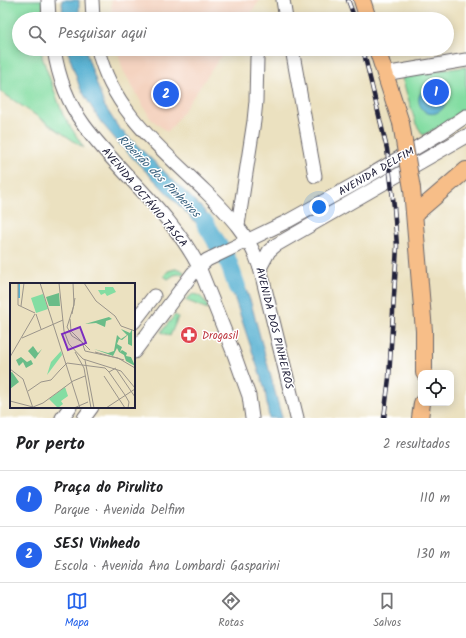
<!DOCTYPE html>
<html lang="pt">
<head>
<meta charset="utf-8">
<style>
  body { margin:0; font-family:Kalam,sans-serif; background:#f6f6f6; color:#202124 }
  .controls { position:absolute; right:12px; bottom:12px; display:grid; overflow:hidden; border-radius:8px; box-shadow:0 2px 10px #0003 }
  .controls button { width:36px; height:36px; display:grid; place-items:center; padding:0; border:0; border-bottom:1px solid #e0e0e0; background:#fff; color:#202124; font:20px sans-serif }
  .you { position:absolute; left:319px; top:207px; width:14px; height:14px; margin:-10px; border:3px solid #fff; border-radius:50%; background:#1a73e8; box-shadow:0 0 0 6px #1a73e833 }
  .badge { display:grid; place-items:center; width:26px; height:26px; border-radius:50%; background:#2563eb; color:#fff; font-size:13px; font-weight:700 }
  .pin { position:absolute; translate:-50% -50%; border:2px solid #fff; box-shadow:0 1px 4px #0006 }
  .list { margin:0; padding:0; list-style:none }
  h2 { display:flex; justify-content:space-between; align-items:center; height:52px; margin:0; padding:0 16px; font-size:17px }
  h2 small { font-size:13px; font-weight:400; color:#757577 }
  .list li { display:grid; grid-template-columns:26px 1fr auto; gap:12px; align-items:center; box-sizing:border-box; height:56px; padding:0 16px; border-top:1px solid #e0e0e0 }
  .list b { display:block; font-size:15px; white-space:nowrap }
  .list p { margin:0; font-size:13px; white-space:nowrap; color:#757577 }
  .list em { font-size:13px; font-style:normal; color:#757577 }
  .icon { flex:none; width:22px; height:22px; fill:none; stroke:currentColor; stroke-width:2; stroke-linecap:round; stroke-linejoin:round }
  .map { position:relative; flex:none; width:466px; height:418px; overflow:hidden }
  .search { position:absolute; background:#fff; box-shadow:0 2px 10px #0003; left:12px; right:12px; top:12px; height:44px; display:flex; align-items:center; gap:10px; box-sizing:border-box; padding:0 14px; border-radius:22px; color:#757577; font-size:15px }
  .sheet { height:164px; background:#fff }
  nav { display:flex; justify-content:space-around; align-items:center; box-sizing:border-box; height:56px; border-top:1px solid #e0e0e0; background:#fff; font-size:11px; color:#757577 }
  nav a { display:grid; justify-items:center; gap:2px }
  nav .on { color:#2563eb }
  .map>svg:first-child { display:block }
</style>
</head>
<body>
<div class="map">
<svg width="466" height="418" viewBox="0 0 466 418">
  <rect width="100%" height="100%" fill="#fff"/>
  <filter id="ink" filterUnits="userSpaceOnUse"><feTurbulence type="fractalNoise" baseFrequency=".025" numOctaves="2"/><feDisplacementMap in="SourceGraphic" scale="8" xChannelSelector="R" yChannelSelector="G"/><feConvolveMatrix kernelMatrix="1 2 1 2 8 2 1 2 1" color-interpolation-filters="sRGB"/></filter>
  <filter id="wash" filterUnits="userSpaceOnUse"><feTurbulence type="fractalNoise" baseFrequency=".012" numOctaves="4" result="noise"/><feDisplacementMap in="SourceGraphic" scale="16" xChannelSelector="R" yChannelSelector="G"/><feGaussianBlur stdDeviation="0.9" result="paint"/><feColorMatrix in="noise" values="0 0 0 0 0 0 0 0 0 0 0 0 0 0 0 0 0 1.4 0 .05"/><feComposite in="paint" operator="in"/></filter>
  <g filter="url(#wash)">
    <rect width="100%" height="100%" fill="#ebe1c0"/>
    <g fill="#f4d3c0">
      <path d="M111 0H260L247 19H112Z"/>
      <path d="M117 49H226L173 126 167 132 150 118 123 70Z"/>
    </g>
    <g fill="#83dda2" stroke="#52806e">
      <path d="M0 0H43L42 19H19V49H42V57L63 115 84 148 0 91Z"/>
      <path d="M466 67V108L439 127 423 135 416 124 401 75Z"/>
      <path d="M175 269H180L185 273 174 275 168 279 164 276 168 271Z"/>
      <path d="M193 294C201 295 206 301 208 309L185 300Z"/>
      <path d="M175 315 178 317 170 336 161 332Z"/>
    </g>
    <g fill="#52afd0" stroke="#3a6886">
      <path d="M62 0H79V19H63Z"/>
      <path d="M67 49H85L104 105 118 127 202 208 225 239 210 249 201 228 123 148 100 121 80 88Z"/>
      <path d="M434 87 443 93 446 103C444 106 442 111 438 112 423 120 411 97 425 89 427 88 431 88 434 87Z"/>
      <path d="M236 262 251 303 282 418H269L265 390 224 266Z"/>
    </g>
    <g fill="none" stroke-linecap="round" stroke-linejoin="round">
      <path stroke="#52afd0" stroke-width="18" d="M205 223 228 261 237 287"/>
    </g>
  </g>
  <g filter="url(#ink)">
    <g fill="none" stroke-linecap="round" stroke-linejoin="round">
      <g stroke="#68656a" stroke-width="15">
        <g id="minor">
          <path d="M48 0 49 19"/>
          <path d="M92 0 93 19"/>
          <path d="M283 0 286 19"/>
          <path d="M54 49C58 75 68 103 84 125 120 174 171 212 199 267L234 354 249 396 252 418"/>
          <path d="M98 49C112 111 163 150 206 192 229 215 250 236 260 268L297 418"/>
          <path d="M292 49 315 176"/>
          <path d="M384 74 466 60"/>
          <path d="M238 225 254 121 256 101 257 58 259 49"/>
          <path d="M260 268 269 251 276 245 466 136"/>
          <path d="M134 322 154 296"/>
          <path d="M134 352 193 273 207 260 288 221 362 180 441 133 466 116"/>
          <path d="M62 418 70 407"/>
          <path d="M84 418 92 407"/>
        </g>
      </g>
      <g stroke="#68656a" stroke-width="18">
        <g id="major">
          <path d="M362 0 368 19"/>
          <path d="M377 49 401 123"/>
          <path d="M412 189 424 331V373"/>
          <path d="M415 214 466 170"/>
          <path d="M420 418 422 403"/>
        </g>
      </g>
      <use href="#minor" stroke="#fff" stroke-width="13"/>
      <use href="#major" stroke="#f7be88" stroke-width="16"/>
      <g stroke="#22223b" stroke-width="4.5">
        <g id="rail">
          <path d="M348 0 355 19"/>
          <path d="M363 49 387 149 394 207 397 246 389 378 384 418"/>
        </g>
      </g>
      <use href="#rail" stroke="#fff" stroke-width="3" stroke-dasharray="9" stroke-linecap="butt"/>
      <g stroke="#68656a" stroke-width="18" stroke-linecap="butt">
        <path id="major-bridge" d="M401 123 412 189"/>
      </g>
      <use href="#major-bridge" stroke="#f7be88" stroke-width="16"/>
    </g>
  </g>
  <defs>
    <g id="pharmacy-disc" transform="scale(0.9)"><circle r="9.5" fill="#e0444e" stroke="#fff"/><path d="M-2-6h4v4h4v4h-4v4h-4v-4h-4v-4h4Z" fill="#fff"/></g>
  </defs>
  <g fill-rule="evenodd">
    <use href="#pharmacy-disc" x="189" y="335"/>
  </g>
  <g text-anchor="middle" stroke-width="3" stroke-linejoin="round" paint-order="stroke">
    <g font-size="11" fill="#22223b" stroke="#fff">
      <text transform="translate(376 171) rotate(-30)" y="4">AVENIDA DELFIM</text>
      <text transform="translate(145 197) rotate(50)" y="4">AVENIDA OCTÁVIO TASCA</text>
      <text transform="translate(275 328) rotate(76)" y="4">AVENIDA DOS PINHEIROS</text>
    </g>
    <g font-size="11" fill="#be3a42" stroke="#fff" text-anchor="start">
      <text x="202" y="339">Drogasil</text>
    </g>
    <g font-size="12" font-style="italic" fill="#38617e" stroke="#fff">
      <text transform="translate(159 176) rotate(45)" y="4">Ribeirão dos Pinheiros</text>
    </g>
  </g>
  <g transform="translate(10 283)">
    <rect width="125" height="125" fill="#ebe1c0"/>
    <path d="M95 4H103L106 9 97 13 95 10 91 12 88 7H95ZM33 11 38 26 26 30 21 15ZM51 68 52 72 37 92 41 79ZM55 104 58 113 51 118 53 121 48 125 39 116Z" fill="#83dda2"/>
    <path d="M49 10 50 23H39L36 14ZM99 34 102 36 96 38 95 44 86 40 75 41ZM111 46 120 50 122 46V63L118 61V52L112 57 109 56 107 61 112 64 110 69 112 67 117 70 116 73 121 74 125 83 116 78 114 72 109 69 107 65 103 73 84 66 98 70 104 68 107 52 111 56 117 52ZM23 63 28 70 32 66 25 76 18 68ZM11 74 17 79 21 77 23 81 16 85 13 79 9 83 6 77ZM2 89 9 99 0 106V90Z" fill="#6abc88"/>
    <path fill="none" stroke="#52afd0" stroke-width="2" d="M9 15V1"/>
    <path fill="none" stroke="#9b958b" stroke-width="1" d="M8 0V22L25 30M30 0 70 125M49 0 54 48 59 61 73 76 111 88 125 105M63 0 64 22 57 44 62 53 72 59 75 68 108 75 125 85M74 0 86 18 105 33 111 43 125 48M11 23 14 0M26 31 31 46M62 31 65 15M60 36 61 48 80 67M12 55 53 37M65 69 74 85 81 125M85 69 114 77M0 74 25 31M75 77 84 125M0 86 13 96 23 125M106 86 125 114M50 87 57 80 95 85 99 89 106 85M99 89 115 112M94 93 115 125M18 108 31 99 41 97 50 87M115 112 119 119 118 125M0 118 23 124M23 124 33 120 63 98 75 93M64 125 78 119M96 125 125 106"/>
    <path fill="#7b2cbf" fill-opacity="0.15" stroke="#7b2cbf" stroke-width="2" d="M70 44 76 60 58 67 52 51Z"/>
    <rect width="125" height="125" fill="none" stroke="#22223b" stroke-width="2"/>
  </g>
</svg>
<div class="controls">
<button><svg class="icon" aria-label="locate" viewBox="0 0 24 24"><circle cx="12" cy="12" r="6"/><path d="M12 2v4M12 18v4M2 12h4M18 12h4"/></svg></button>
</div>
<div class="you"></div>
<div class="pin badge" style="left:436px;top:92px">1</div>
<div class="pin badge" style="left:166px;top:94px">2</div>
<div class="search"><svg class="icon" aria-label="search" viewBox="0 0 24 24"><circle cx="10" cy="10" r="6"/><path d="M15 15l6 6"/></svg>Pesquisar aqui</div>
</div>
<section class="sheet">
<h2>Por perto<small>2 resultados</small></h2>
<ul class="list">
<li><span class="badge">1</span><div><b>Praça do Pirulito</b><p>Parque · Avenida Delfim</p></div><em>110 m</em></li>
<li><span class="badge">2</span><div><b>SESI Vinhedo</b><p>Escola · Avenida Ana Lombardi Gasparini</p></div><em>130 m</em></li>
</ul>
</section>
<nav>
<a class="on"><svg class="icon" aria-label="map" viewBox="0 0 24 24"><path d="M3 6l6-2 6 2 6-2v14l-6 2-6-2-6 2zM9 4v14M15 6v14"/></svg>Mapa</a>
<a><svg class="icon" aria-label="directions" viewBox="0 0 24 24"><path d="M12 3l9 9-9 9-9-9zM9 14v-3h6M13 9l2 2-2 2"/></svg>Rotas</a>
<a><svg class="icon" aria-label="saved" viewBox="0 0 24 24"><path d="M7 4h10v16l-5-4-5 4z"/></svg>Salvos</a>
</nav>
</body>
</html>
